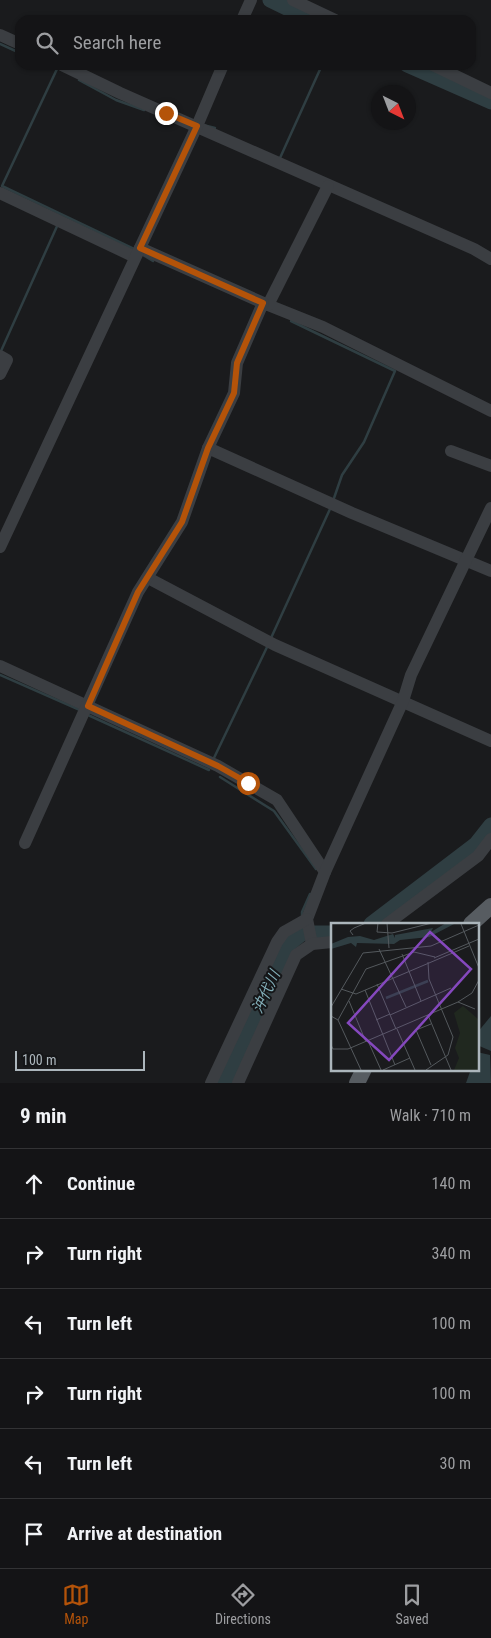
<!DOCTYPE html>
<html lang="en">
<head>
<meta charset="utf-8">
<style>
  body { margin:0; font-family:"Roboto Condensed","Noto Sans JP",sans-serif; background:#1d1d1f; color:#f1f3f6 }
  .compass { position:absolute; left:371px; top:85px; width:45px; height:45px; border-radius:50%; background:#141416; box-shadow:0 1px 4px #0004; rotate:138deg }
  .scale { position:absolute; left:15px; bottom:12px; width:130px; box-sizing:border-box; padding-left:5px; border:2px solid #acb6bc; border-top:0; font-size:14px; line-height:18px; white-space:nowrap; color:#acb6bc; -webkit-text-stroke:4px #151618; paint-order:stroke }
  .stop { position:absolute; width:15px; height:15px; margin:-11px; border:4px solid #b45309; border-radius:50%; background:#fff }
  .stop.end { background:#b45309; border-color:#fff; box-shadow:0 1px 5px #0008 }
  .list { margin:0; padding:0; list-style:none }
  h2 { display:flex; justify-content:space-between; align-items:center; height:65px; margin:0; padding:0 20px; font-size:21px }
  h2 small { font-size:16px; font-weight:400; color:#9d9ea1 }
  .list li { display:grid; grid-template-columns:32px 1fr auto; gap:15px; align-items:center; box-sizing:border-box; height:70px; padding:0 20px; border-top:1px solid #333335 }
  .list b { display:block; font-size:19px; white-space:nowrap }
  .list em { font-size:16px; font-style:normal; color:#9d9ea1 }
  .icon { flex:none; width:28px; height:28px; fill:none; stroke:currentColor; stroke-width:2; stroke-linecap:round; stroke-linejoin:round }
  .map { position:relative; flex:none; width:491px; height:1083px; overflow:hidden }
  .search { position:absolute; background:#141416; box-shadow:0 1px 4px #0004; left:15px; right:15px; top:15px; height:55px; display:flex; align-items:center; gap:12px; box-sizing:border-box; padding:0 18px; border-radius:15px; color:#9d9ea1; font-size:19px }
  .sheet { height:485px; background:#141416 }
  nav { display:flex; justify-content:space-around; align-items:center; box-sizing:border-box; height:70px; border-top:1px solid #333335; background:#141416; font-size:14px; color:#9d9ea1 }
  nav a { display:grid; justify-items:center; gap:2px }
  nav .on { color:#b45309 }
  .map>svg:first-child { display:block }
</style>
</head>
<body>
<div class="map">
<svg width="491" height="1083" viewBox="0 0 491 1083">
  <rect width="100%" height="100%" fill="#1a1b1d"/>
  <g fill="#2f3e42">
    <path d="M491 1016V1051L477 1045V1033Z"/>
    <path d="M477 1052 490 1055 491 1083H466L471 1069H477Z"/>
  </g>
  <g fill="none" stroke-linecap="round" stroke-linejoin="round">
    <g stroke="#2f3e42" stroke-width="2.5">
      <path d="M0 44 20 53"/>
      <path d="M48 65 56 68"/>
      <path d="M57 69 2 186 134 249"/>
      <path d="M79 80 116 100 144 110"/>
      <path d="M203 125 215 128"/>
      <path d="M279 158H280L322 65"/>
      <path d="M143 255 153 261"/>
      <path d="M291 321 395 371 364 442 342 475 333 501"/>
      <path d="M1 351 58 224"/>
      <path d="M271 638 330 509"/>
      <path d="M0 675 80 710"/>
      <path d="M88 715 209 770"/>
      <path d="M213 760 268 645"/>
      <path d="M220 777 274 811 316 869"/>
      <path d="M302 917V912L310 894"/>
    </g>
    <g stroke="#2f3e42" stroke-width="15">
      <path d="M270 0 311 20"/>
      <path d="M407 65 491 102"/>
      <path d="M371 924 476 844 491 825"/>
      <path d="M224 1083 288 945 303 933H332"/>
    </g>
    <g stroke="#3b3e42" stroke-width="12">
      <path d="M293 0 335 20"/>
      <path d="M242 20 251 0"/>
      <path d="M0 35 20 44"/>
      <path d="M62 65 120 93 474 249 491 259"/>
      <path d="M433 65 491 93"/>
      <path d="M0 193 135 257"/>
      <path d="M140 248 268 305 323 327 491 411"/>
      <path d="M268 305 328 186"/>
      <path d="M0 356 7 360 0 374"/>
      <path d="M208 448 352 513 491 571"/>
      <path d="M451 451 491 466"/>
      <path d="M0 547 197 126 223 65"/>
      <path d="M148 578 275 645 491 741"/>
      <path d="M0 666 218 766 277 800 325 872"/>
      <path d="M25 843 138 592 182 522 208 448 234 393 237 363 263 303"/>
      <path d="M387 924 478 856 491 839"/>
      <path d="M312 944 307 919 325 872 403 701 411 675 491 508"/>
      <path d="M211 1083 277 942 284 932 307 919"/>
      <path d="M238 1083 296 955 312 944 332 942"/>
    </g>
    <g stroke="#575c61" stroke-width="16">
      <path d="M471 924 491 906"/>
      <path d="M357 1083 364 1069"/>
    </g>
  </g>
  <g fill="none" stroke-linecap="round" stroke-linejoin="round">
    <path stroke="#b45309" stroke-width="6" d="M166 113 197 126 140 248 263 303 237 363 234 393 208 448 182 522 138 592 88 706 218 766 248 783"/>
  </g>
  <g text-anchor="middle" stroke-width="4" stroke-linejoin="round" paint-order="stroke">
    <g font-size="15" font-style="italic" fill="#82aeb8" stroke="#151618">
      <text transform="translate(266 992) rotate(-65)" y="5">沖代川</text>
    </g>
  </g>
  <g transform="translate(331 923)">
    <rect width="148" height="148" fill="#1a1b1d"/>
    <path d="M132 83 147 96V147H123L128 135 124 125 129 110 123 90Z" fill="#20281f"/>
    <path d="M115 0H125L98 14 69 17 63 21 26 20 25 24 20 20 0 26V21L17 14 29 13 43 17 62 11 64 15V12L102 5 100 9Z" fill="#2f3e42"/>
    <path fill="none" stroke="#2f3e42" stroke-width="2.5" d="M55 75 97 58"/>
    <path fill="none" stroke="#54595d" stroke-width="1" d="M47 0 46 9 61 10 101 0M56 0 58 25M130 1 148 45M22 12 19 8 23 5 35 0M48 26 75 84M71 31 90 78M103 35 148 16M46 61 65 106M10 66 25 71 138 23M34 67 64 142M18 78 35 119M127 79 144 86M0 84 32 30 100 23 148 2M59 92 120 65M97 92 120 147M0 93 7 97 30 147M7 97 35 46 83 29 104 34M45 97 59 91M66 106 84 147M37 118 50 147M0 122 2 126H17L127 79 141 70 148 57M100 142 85 107 100 101M52 147 79 135M95 147 117 132 122 114 98 56 97 39"/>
    <path fill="#8548be" fill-opacity="0.15" stroke="#8548be" stroke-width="2.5" d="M99 9 140 46 58 137 17 100Z"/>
    <rect width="148" height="148" fill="none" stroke="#acb6bc" stroke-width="2.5"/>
  </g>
</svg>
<svg class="compass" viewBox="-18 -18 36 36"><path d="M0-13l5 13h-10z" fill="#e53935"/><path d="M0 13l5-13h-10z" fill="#9d9ea1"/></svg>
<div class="scale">100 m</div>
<div class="stop" style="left:248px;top:783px"></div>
<div class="stop end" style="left:166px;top:113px"></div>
<div class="search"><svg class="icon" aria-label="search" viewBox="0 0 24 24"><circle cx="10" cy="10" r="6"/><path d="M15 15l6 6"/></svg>Search here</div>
</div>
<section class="sheet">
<h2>9 min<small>Walk · 710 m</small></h2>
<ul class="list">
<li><svg class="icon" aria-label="ahead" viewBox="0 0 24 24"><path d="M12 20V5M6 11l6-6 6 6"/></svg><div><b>Continue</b></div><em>140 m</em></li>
<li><svg class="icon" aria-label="right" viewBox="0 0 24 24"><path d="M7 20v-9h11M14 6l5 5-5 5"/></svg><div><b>Turn right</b></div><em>340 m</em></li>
<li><svg class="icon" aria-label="left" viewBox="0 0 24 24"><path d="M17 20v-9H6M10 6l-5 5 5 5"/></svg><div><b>Turn left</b></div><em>100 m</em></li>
<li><svg class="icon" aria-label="right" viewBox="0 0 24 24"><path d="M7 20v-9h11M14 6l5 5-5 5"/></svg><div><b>Turn right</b></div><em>100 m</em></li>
<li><svg class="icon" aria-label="left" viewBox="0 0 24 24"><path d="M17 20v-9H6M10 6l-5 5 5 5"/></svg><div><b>Turn left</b></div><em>30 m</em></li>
<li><svg class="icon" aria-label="arrive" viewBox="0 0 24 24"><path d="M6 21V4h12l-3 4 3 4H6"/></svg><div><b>Arrive at destination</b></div></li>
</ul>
</section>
<nav>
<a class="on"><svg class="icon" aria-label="map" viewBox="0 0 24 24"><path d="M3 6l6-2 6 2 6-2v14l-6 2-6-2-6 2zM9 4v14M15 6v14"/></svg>Map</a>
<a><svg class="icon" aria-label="directions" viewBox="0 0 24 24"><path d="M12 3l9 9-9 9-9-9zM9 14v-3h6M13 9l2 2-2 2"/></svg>Directions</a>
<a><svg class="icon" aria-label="saved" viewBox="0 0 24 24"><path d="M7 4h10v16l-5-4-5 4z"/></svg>Saved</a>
</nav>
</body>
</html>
